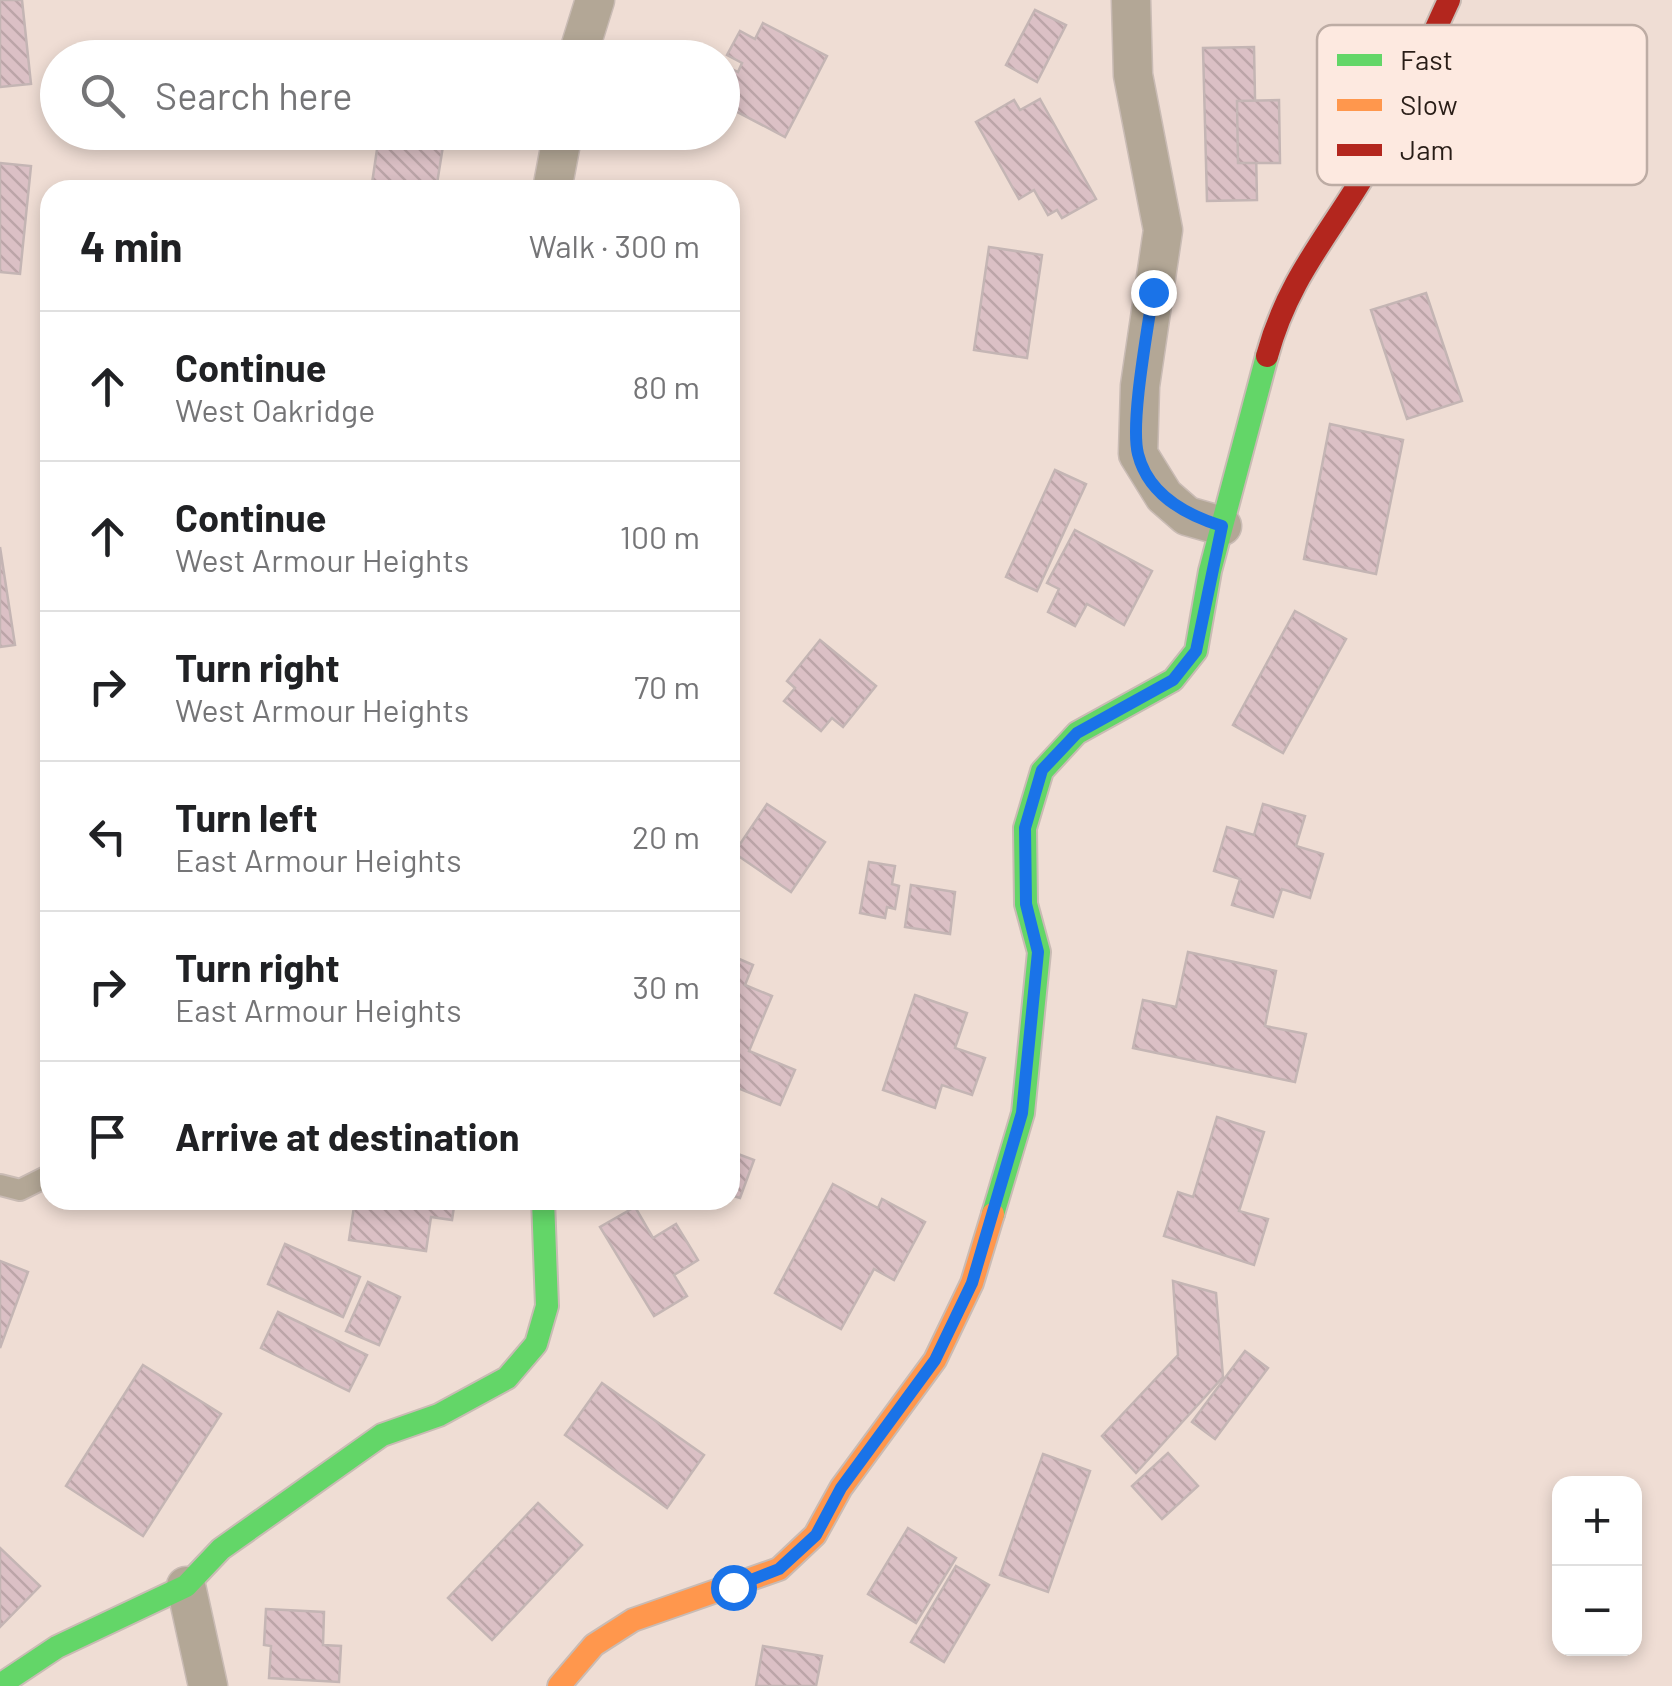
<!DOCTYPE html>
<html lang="en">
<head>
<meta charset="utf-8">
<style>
  body { margin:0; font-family:Barlow,sans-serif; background:#f2f2f2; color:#202124 }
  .controls { position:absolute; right:30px; bottom:30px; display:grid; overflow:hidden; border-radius:20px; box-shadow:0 5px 15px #0003 }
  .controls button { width:90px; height:90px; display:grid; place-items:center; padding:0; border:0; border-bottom:2px solid #e0e0e0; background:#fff; color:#202124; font:50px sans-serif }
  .stop { position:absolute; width:30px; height:30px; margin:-22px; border:8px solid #1a73e8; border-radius:50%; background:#fff }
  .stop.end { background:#1a73e8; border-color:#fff; box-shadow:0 2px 10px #0008 }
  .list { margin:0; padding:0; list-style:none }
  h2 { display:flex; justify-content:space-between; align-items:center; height:130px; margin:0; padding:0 40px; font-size:42px }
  h2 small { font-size:32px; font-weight:400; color:#757577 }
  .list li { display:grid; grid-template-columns:65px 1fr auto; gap:30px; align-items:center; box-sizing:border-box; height:150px; padding:0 40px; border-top:2px solid #e0e0e0 }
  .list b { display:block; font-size:38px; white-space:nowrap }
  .list p { margin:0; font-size:32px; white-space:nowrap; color:#757577 }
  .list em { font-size:32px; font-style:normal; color:#757577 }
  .icon { flex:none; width:55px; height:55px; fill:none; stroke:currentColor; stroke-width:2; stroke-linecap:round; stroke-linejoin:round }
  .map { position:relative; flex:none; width:1672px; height:1686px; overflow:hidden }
  .search { position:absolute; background:#fff; box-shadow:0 5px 15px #0003; left:40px; top:40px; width:700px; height:110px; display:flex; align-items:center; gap:25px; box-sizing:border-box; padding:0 35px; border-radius:55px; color:#757577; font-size:38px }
  .panel { position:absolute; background:#fff; box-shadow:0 5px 15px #0003; left:40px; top:180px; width:700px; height:1030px; border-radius:30px }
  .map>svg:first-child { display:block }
</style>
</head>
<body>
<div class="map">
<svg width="1672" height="1686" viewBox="0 0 1672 1686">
  <defs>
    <pattern id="building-back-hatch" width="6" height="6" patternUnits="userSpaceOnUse" patternTransform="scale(2.5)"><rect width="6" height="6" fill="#dbc0c5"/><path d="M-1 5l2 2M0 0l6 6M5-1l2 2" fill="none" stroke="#bca5a8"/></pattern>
  </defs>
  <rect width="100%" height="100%" fill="#efddd4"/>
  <g fill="url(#building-back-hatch)" stroke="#c4b5b4" stroke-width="2.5">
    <path d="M0 0H22L31 84 0 87Z"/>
    <path d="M1035 10 1066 25 1037 82 1006 65Z"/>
    <path d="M763 23 827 56 785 137 722 104V64L738 72 742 63 727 55 740 31 755 39Z"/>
    <path d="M1254 47 1257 200 1207 201 1203 48Z"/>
    <path d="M1040 99 1096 199 1062 218 1057 210 1048 215 1034 190 1019 199 976 122 1014 100 1020 110Z"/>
    <path d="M1279 100 1280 163H1238L1237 101Z"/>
    <path d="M416 132H485L484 139Z"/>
    <path d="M379 136 443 146 436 190H371Z"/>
    <path d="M0 163 31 166 20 274 0 272Z"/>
    <path d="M989 247 1042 255 1027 358 974 350Z"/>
    <path d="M1426 293 1462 401 1407 419 1371 310Z"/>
    <path d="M1330 424 1403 440 1376 574 1304 559Z"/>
    <path d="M1055 470 1086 484 1037 591 1006 577Z"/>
    <path d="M1075 530 1152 571 1124 625 1087 604 1075 626 1048 612 1059 589 1047 583Z"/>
    <path d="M0 547 15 645 0 647Z"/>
    <path d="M1295 611 1346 639 1283 753 1233 725Z"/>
    <path d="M820 640 876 686 843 727 832 718 821 731 784 701 795 688 787 681Z"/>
    <path d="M767 804 825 842 791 892 734 853Z"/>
    <path d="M1263 804 1305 816 1296 846 1323 854 1310 898 1282 889 1273 917 1232 905 1240 879 1214 871 1227 827 1254 835Z"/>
    <path d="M869 862 895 866 892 884 899 886 895 909 887 907 885 918 860 913Z"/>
    <path d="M911 885 955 892 950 934 905 927Z"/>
    <path d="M1188 952 1276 971 1265 1026 1306 1034 1295 1082 1133 1048 1143 1000 1176 1007Z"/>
    <path d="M730 955 753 965 745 985 772 996 749 1051 795 1070 780 1105 730 1085Z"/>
    <path d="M915 995 967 1013 955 1048 985 1058 972 1095 942 1085 935 1108 883 1090Z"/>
    <path d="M1217 1117 1264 1132 1239 1211 1268 1219 1254 1265 1164 1236 1178 1192 1193 1197Z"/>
    <path d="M730 1151 754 1160 740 1198 730 1195Z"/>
    <path d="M833 1184 878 1208 882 1199 925 1222 894 1280 874 1269 841 1329 775 1293Z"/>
    <path d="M355 1200H455L452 1220 431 1217 426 1251 349 1240Z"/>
    <path d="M635 1207 653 1238 676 1224 698 1260 674 1275 687 1296 654 1316 600 1227Z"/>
    <path d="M285 1244 360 1277 343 1317 268 1284Z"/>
    <path d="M0 1261 28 1272 0 1348Z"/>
    <path d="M1173 1281 1216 1293 1223 1377 1136 1473 1102 1436 1178 1355Z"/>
    <path d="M368 1282 400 1297 379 1345 346 1331Z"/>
    <path d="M278 1312 367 1355 349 1391 261 1348Z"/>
    <path d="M1245 1351 1268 1368 1215 1439 1192 1422Z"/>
    <path d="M143 1365 221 1414 143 1536 66 1486Z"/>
    <path d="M602 1383 704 1455 667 1508 565 1435Z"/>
    <path d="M1168 1453 1198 1486 1162 1519 1132 1486Z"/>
    <path d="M1043 1454 1090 1471 1048 1592 1000 1575Z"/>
    <path d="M538 1503 582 1545 492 1640 448 1598Z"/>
    <path d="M908 1528 956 1558 916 1623 868 1594Z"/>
    <path d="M0 1548 40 1586 0 1627Z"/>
    <path d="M956 1566 989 1585 944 1662 911 1642Z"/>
    <path d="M266 1609 324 1612 323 1645 341 1646 339 1682 269 1678 271 1646 264 1645Z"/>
    <path d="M763 1646 822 1656 816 1686H756Z"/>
  </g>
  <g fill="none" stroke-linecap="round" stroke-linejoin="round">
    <g stroke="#c9bbb4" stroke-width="24">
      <path id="lane" d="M0 1185 20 1190 46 1177"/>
    </g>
    <g stroke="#c9bbb4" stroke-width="41">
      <g id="street">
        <path d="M1131 0 1133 75 1163 230 1140 386 1138 454 1164 496 1187 516 1222 526"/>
        <path d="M577 58 595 0"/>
        <path d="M552 190 563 132"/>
        <path d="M186 1586 208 1686"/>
      </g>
    </g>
    <g stroke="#c9bbb4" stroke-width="26">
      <g id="fast">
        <path d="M993 1214 1023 1113 1039 952 1026 904 1025 828 1042 771 1077 733 1173 680 1196 651 1210 571 1267 356"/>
        <path d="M0 1685 57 1647 186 1586 221 1549 382 1435 439 1415 507 1378 536 1344 547 1306 543 1200"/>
      </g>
    </g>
    <g stroke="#c9bbb4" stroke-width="26">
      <path id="slow" d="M559 1686 594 1645 633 1620 779 1569 815 1535 841 1488 935 1360 972 1283 993 1214"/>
    </g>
    <g stroke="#c9bbb4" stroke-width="26">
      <path id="jam" d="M1267 356C1288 278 1330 234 1369 167 1400 115 1423 55 1449 0"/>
    </g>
    <use href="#lane" stroke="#b3a796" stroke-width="20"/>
    <use href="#street" stroke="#b3a796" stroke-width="38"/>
    <use href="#fast" stroke="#63d668" stroke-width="22"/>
    <use href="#slow" stroke="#ff974d" stroke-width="22"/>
    <use href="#jam" stroke="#b3261e" stroke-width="22"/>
  </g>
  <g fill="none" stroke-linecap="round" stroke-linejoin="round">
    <path stroke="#1a73e8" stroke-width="12" d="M733 1587 779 1569 816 1535 841 1488 935 1360 972 1283 1022 1113 1038 952 1026 904 1025 828 1042 770 1077 733 1173 680 1196 651 1222 526C1186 515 1148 494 1138 454 1130 422 1148 328 1153 292"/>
  </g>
  <rect x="1317" y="25" width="330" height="160" rx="15" fill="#fde9e0" stroke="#bdaca4" stroke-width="2.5"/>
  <rect x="1337" y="54" width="45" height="12" fill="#63d668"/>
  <rect x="1337" y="99" width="45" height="12" fill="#ff974d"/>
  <rect x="1337" y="144" width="45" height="12" fill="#b3261e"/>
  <g font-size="28" fill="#291d17">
    <text x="1400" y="70">Fast</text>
    <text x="1400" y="115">Slow</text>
    <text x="1400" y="160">Jam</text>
  </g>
</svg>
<div class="controls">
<button>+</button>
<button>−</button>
</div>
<div class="stop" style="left:733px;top:1587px"></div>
<div class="stop end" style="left:1153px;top:292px"></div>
<div class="search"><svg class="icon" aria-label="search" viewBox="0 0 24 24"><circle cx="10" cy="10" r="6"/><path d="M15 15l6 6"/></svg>Search here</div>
<section class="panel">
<h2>4 min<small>Walk · 300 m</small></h2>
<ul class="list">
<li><svg class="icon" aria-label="ahead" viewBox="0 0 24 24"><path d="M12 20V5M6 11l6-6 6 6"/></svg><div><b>Continue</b><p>West Oakridge</p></div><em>80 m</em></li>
<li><svg class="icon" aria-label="ahead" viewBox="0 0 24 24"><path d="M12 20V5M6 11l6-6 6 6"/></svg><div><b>Continue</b><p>West Armour Heights</p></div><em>100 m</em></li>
<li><svg class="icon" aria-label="right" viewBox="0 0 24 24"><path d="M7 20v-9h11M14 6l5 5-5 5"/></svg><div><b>Turn right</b><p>West Armour Heights</p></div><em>70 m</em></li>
<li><svg class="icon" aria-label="left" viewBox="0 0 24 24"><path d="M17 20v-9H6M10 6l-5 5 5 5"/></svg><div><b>Turn left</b><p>East Armour Heights</p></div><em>20 m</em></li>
<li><svg class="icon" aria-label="right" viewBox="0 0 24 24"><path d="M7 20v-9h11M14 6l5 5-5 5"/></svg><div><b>Turn right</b><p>East Armour Heights</p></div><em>30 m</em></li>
<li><svg class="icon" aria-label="arrive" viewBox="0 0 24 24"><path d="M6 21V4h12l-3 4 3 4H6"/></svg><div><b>Arrive at destination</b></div></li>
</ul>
</section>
</div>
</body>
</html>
